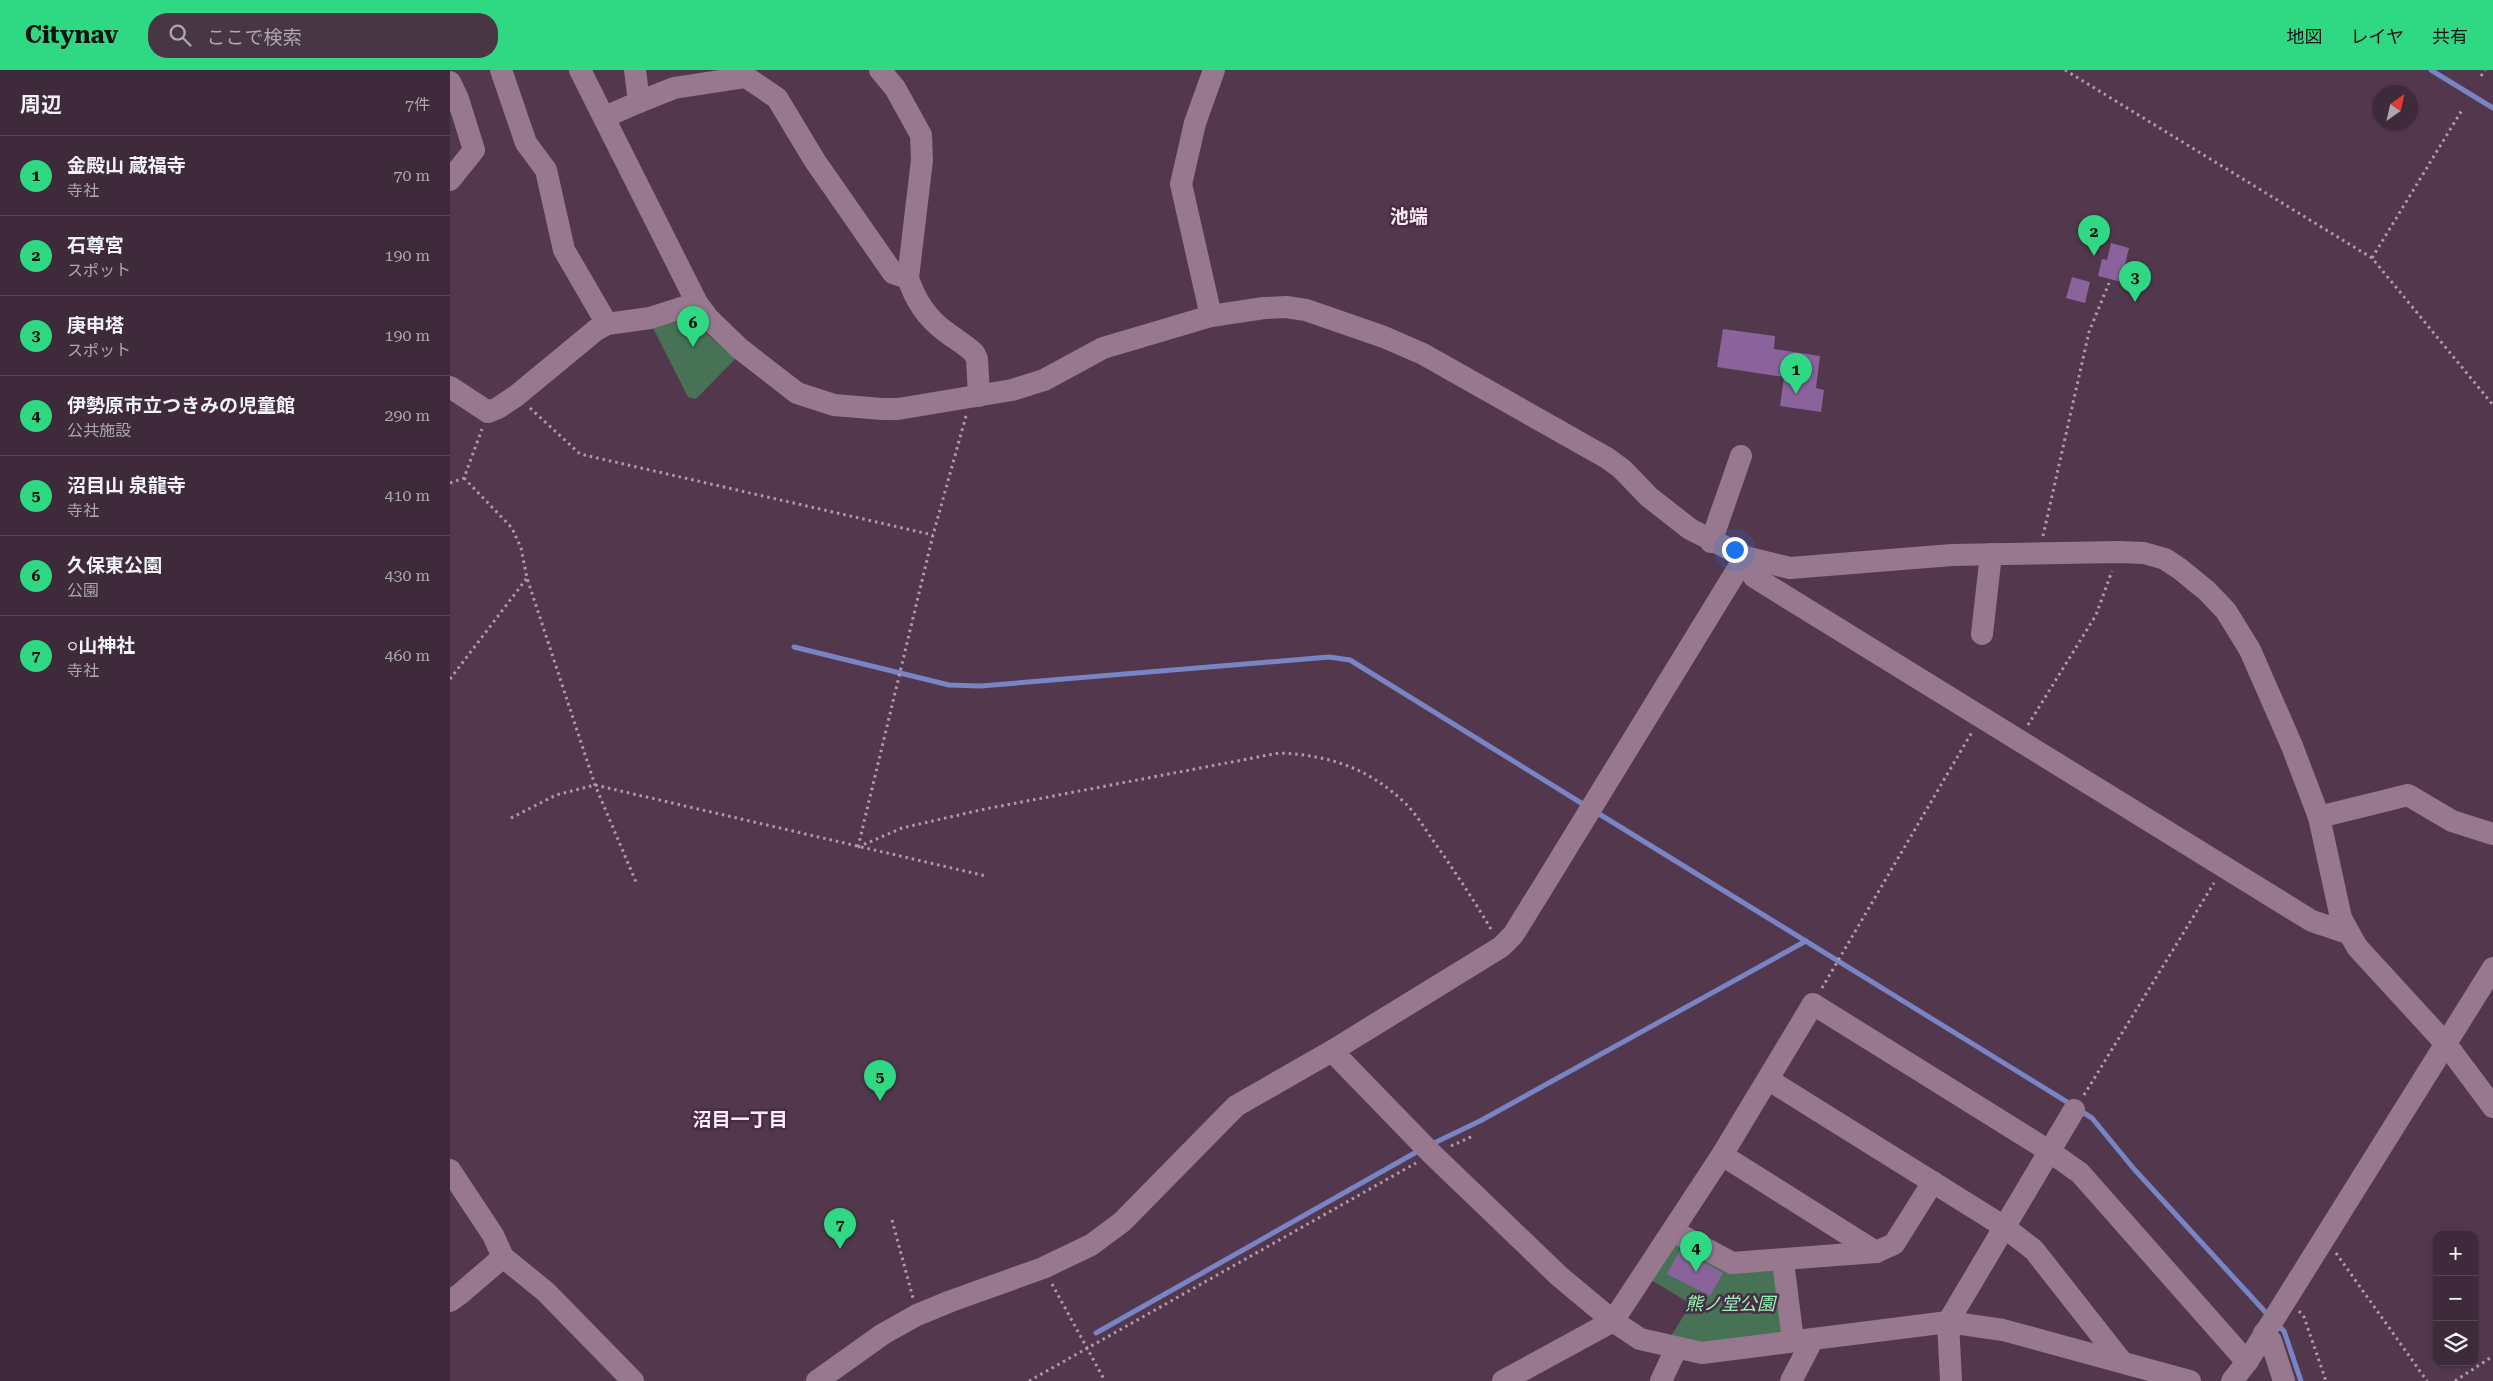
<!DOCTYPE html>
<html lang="ja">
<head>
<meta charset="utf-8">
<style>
  body { margin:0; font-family:"Roboto Serif","Noto Sans JP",serif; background:#493645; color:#f1f3f6 }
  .controls { position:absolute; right:15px; bottom:15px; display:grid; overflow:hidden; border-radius:10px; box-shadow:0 1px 4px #0004 }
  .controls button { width:45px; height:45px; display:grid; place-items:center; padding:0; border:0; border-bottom:1px solid #574654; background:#3e2a3a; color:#f1f3f6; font:25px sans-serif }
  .compass { position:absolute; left:1923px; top:15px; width:45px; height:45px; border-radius:50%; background:#3e2a3a; box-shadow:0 1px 4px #0004; rotate:34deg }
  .you { position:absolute; left:1284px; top:479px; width:18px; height:18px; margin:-12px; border:4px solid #fff; border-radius:50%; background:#1a73e8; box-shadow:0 0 0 8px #1a73e833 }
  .badge { display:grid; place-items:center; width:32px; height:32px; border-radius:50%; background:#2fd883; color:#111; font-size:16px; font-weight:700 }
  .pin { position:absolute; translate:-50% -41px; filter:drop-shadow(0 1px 2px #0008) }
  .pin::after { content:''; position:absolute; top:26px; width:18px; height:15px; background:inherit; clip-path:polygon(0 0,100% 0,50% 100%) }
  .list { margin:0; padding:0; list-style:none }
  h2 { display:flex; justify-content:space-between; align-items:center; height:65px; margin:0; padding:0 20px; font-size:21px }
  h2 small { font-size:16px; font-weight:400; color:#ada7af }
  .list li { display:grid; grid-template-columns:32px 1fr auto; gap:15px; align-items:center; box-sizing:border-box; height:80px; padding:0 20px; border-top:1px solid #574654 }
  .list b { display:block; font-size:19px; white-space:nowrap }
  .list p { margin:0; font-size:16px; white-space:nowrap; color:#ada7af }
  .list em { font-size:16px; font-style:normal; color:#ada7af }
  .icon { flex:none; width:28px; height:28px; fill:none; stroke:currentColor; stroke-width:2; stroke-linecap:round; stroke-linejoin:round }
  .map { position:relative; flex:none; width:2043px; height:1311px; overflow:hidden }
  header { display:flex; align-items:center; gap:30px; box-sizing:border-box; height:70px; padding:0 25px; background:#2fd883; color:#111 }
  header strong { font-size:24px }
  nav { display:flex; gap:28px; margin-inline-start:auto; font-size:18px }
  .search { width:350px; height:45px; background:#493645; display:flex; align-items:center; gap:12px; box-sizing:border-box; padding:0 18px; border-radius:20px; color:#ada7af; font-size:19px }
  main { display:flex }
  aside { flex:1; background:#3e2a3a }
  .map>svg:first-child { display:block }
</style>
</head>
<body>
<header>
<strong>Citynav</strong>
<div class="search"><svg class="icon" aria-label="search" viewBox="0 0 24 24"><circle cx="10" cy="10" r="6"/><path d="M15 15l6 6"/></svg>ここで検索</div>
<nav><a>地図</a><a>レイヤ</a><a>共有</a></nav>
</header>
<main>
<aside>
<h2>周辺<small>7件</small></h2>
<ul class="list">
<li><span class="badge">1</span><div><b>金殿山 蔵福寺</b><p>寺社</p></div><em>70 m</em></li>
<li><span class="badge">2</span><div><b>石尊宮</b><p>スポット</p></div><em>190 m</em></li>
<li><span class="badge">3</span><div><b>庚申塔</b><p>スポット</p></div><em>190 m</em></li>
<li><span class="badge">4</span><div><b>伊勢原市立つきみの児童館</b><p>公共施設</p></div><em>290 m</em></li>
<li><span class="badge">5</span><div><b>沼目山 泉龍寺</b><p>寺社</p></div><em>410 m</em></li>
<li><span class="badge">6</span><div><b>久保東公園</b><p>公園</p></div><em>430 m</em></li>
<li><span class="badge">7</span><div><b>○山神社</b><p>寺社</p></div><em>460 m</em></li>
</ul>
</aside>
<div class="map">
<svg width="2043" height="1311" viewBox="0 0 2043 1311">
  <rect width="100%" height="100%" fill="#53384d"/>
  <g fill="#477256">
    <path d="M239 248 285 289 246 329 238 327 203 258Z"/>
    <path d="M1222 1171 1324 1194 1335 1266 1246 1275 1221 1266 1241 1234 1198 1208Z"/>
  </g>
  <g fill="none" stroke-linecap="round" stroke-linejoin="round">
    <g stroke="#7884c4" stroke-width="5">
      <path d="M1981 0 2043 38"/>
      <path d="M344 577 499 615 531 616 879 587 900 590 1136 736"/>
      <path d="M1146 742 1622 1035"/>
      <path d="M1629 1040 1642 1048 1684 1099 1819 1246"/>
      <path d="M982 1074 1030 1051 1356 871"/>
      <path d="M1827 1254 1834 1261 1851 1311"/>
      <path d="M646 1263 970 1080"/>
    </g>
  </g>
  <g fill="#8a639c">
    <path d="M1661 173 1679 178 1675 194 1680 195 1675 213 1648 206 1652 189 1657 190Z"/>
    <path d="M1622 207 1640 212 1635 233 1616 228Z"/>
    <path d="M1273 259 1325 266 1324 279 1370 286 1366 318 1374 320 1371 342 1330 336 1334 307 1267 297Z"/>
    <path d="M1230 1180 1273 1203 1260 1226 1217 1204Z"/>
  </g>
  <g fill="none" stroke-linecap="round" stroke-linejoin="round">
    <g stroke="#b09bac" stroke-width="3" stroke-dasharray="2.5 4" stroke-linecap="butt">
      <path d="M1615 0 1922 188 2043 335"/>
      <path d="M2031 6 2035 0"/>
      <path d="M1922 188 2012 40"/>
      <path d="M80 338 130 384 483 465"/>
      <path d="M14 408 62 458 71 478 77 508 145 715 186 812"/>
      <path d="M0 413 14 408 32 359"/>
      <path d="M1593 466 1639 262 1659 213"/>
      <path d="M0 609 77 508"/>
      <path d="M1578 655 1646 545 1662 501"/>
      <path d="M61 748 106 725 145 715 536 806"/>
      <path d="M408 777 452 758 535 739 829 683C879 685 919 698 956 734 969 747 979 766 990 780 1008 807 1026 833 1042 861"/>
      <path d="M408 777 483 465 516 346"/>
      <path d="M1372 918 1522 662"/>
      <path d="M1634 1025 1764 813"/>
      <path d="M1001 1076 1023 1066"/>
      <path d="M442 1150 463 1228"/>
      <path d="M1886 1183 1977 1311"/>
      <path d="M602 1214 655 1311"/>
      <path d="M1849 1241 1854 1247 1876 1311"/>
      <path d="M579 1311 966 1093"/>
      <path d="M2005 1311 2043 1286"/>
    </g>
    <g stroke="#97788f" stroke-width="22">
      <path d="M51 0 76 73 96 100 114 180 157 254"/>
      <path d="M130 0 247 233 259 249 289 278 347 323 384 335 432 339H448L562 320 594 310 653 278 761 246 814 238 836 237 856 240 934 267 973 284 1157 388 1172 399 1199 427 1240 459 1295 487 1340 498 1502 485 1669 482 1694 483 1715 489 1730 499 1757 521 1776 541 1800 580 1842 676 1869 747 1891 848 1907 877 1996 974 2043 1037"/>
      <path d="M430 0 445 18 471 65 472 90 458 208C465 230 478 249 496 262 505 269 516 275 524 283L527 289 529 326"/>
      <path d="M0 12 8 29 24 80 0 110"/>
      <path d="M189 32 224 18 296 7 327 28 365 91 443 203 458 208"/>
      <path d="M155 47 189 32 185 0"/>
      <path d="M761 246 731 114 745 53 764 0"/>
      <path d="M0 317 38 342 48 338 66 326 146 260 157 254 200 248 247 233"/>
      <path d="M1261 472 1291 386"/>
      <path d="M1295 487 1304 507 1862 851 1898 863"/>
      <path d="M1532 564 1541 484"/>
      <path d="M1869 747 1958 725 2002 751 2043 764"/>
      <path d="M882 981 982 1084 1109 1206 1163 1251 1190 1269 1252 1283 1498 1252 1553 1260 1740 1311"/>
      <path d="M1319 1010 1553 1156 1584 1180 1672 1292"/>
      <path d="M1272 1085 1426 1182 1444 1174 1483 1112"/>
      <path d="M0 1100 43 1165 53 1187 96 1222 183 1311"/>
      <path d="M1223 1161 1282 1193 1426 1182"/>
      <path d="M1333 1191 1343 1271"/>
      <path d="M0 1231 10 1224 53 1187"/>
      <path d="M1814 1263 1821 1271 1834 1311"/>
      <path d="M367 1311 433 1264 467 1245 501 1231 593 1198 641 1175 672 1152 786 1036 882 981 1051 877 1063 865 1091 820 1295 487"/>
      <path d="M1053 1311 1163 1251 1272 1085 1363 934 1599 1081 1630 1103 1797 1292"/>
      <path d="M1211 1311 1226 1279"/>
      <path d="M1341 1311 1363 1269"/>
      <path d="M1501 1311 1498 1252 1624 1040"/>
      <path d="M1782 1311 1797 1292 2043 898"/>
    </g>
  </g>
  <g text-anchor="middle" stroke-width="5" stroke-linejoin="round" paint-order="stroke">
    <g font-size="18" font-style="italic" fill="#95f6b8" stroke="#482d42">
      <text x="1280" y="1240">熊ノ堂公園</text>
    </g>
    <g font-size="19" font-weight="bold" fill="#fdecf9" stroke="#482d42">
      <text x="959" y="153">池端</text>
      <text x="290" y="1056">沼目一丁目</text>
    </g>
  </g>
</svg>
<div class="controls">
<button>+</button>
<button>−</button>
<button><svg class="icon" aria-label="layers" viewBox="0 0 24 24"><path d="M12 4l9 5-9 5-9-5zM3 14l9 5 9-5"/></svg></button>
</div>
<svg class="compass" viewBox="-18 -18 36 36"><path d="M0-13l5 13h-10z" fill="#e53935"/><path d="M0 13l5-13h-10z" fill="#ada7af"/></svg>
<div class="you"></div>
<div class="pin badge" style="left:1346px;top:324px">1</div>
<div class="pin badge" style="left:1644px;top:186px">2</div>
<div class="pin badge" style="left:1685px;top:232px">3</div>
<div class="pin badge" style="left:1246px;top:1202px">4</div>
<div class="pin badge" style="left:430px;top:1031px">5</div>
<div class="pin badge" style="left:243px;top:277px">6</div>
<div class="pin badge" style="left:390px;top:1179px">7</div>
</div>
</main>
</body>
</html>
